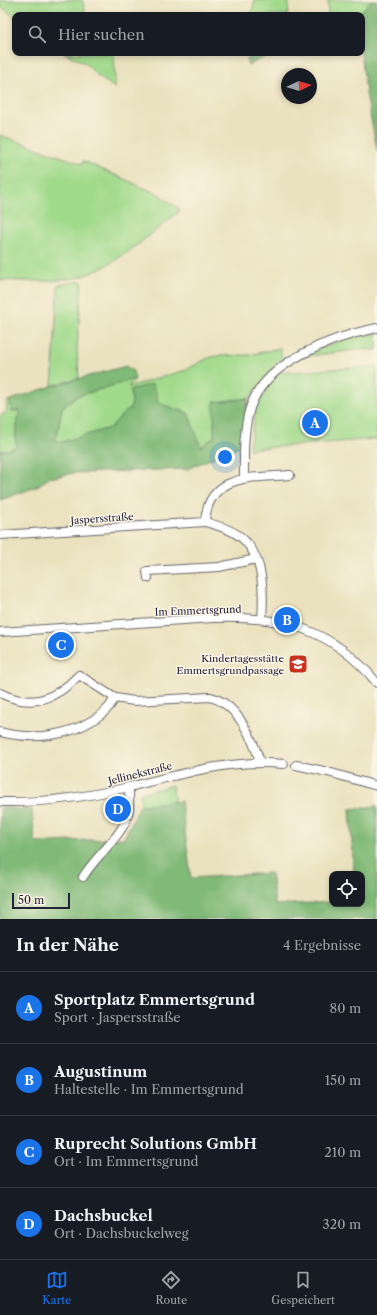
<!DOCTYPE html>
<html lang="de">
<head>
<meta charset="utf-8">
<style>
  body { margin:0; font-family:"Libre Caslon Text",serif; background:#242831; color:#f1f3f6 }
  .controls { position:absolute; right:12px; bottom:12px; display:grid; overflow:hidden; border-radius:8px; box-shadow:0 2px 6px #0003 }
  .controls button { width:36px; height:36px; display:grid; place-items:center; padding:0; border:0; border-bottom:1px solid #363941; background:#171b24; color:#f1f3f6; font:20px sans-serif }
  .compass { position:absolute; left:281px; top:68px; width:36px; height:36px; border-radius:50%; background:#171b24; box-shadow:0 2px 6px #0003; rotate:86deg }
  .scale { position:absolute; left:12px; bottom:10px; width:58px; box-sizing:border-box; padding-left:4px; border:2px solid #22223b; border-top:0; font-size:11px; line-height:14px; white-space:nowrap; color:#22223b; -webkit-text-stroke:3px #fcf5e5; paint-order:stroke }
  .you { position:absolute; left:225px; top:457px; width:14px; height:14px; margin:-10px; border:3px solid #fff; border-radius:50%; background:#1a73e8; box-shadow:0 0 0 6px #1a73e833 }
  .badge { display:grid; place-items:center; width:26px; height:26px; border-radius:50%; background:#1a73e8; color:#fff; font-size:13px; font-weight:700 }
  .pin { position:absolute; translate:-50% -50%; border:2px solid #fff; box-shadow:0 1px 4px #0006 }
  .list { margin:0; padding:0; list-style:none }
  h2 { display:flex; justify-content:space-between; align-items:center; height:52px; margin:0; padding:0 16px; font-size:17px }
  h2 small { font-size:13px; font-weight:400; color:#9ea1a6 }
  .list li { display:grid; grid-template-columns:26px 1fr auto; gap:12px; align-items:center; box-sizing:border-box; height:72px; padding:0 16px; border-top:1px solid #363941 }
  .list b { display:block; font-size:15px; white-space:nowrap }
  .list p { margin:0; font-size:13px; white-space:nowrap; color:#9ea1a6 }
  .list em { font-size:13px; font-style:normal; color:#9ea1a6 }
  .icon { flex:none; width:22px; height:22px; fill:none; stroke:currentColor; stroke-width:2; stroke-linecap:round; stroke-linejoin:round }
  .map { position:relative; flex:none; width:377px; height:919px; overflow:hidden }
  .search { position:absolute; background:#171b24; box-shadow:0 2px 6px #0003; left:12px; right:12px; top:12px; height:44px; display:flex; align-items:center; gap:10px; box-sizing:border-box; padding:0 14px; border-radius:8px; color:#9ea1a6; font-size:15px }
  .sheet { height:340px; background:#171b24 }
  nav { display:flex; justify-content:space-around; align-items:center; box-sizing:border-box; height:56px; border-top:1px solid #363941; background:#171b24; font-size:11px; color:#9ea1a6 }
  nav a { display:grid; justify-items:center; gap:2px }
  nav .on { color:#1a73e8 }
  .map>svg:first-child { display:block }
</style>
</head>
<body>
<div class="map">
<svg width="377" height="919" viewBox="0 0 377 919">
  <rect width="100%" height="100%" fill="#fcf5e5"/>
  <filter id="ink" filterUnits="userSpaceOnUse"><feTurbulence type="fractalNoise" baseFrequency=".025" numOctaves="2"/><feDisplacementMap in="SourceGraphic" scale="8" xChannelSelector="R" yChannelSelector="G"/><feConvolveMatrix kernelMatrix="1 2 1 2 8 2 1 2 1" color-interpolation-filters="sRGB"/></filter>
  <filter id="wash" filterUnits="userSpaceOnUse"><feTurbulence type="fractalNoise" baseFrequency=".012" numOctaves="4" result="noise"/><feDisplacementMap in="SourceGraphic" scale="16" xChannelSelector="R" yChannelSelector="G"/><feGaussianBlur stdDeviation="0.9" result="paint"/><feColorMatrix in="noise" values="0 0 0 0 0 0 0 0 0 0 0 0 0 0 0 0 0 1.4 0 .05"/><feComposite in="paint" operator="in"/></filter>
  <g filter="url(#wash)">
    <rect width="100%" height="100%" fill="#eae2be"/>
    <g fill="#a2da8c" stroke="#627e64">
      <path d="M0 0H82L86 15H15V18L6 10 0 7Z"/>
      <path d="M255 0H289L288 15H251Z"/>
      <path d="M328 0H372L358 14 328 15Z"/>
      <path d="M64 53H114L115 88 98 76 85 63Z"/>
      <path d="M0 135 82 164 83 161 158 194 178 208 179 212C150 234 114 268 79 277 53 283 26 281 0 280Z"/>
      <path d="M82 281 77 349 79 378 52 386 58 285Z"/>
      <path d="M377 333V350C352 348 329 355 303 356L342 340Z"/>
      <path d="M280 348 282 357 249 398 215 402 214 437 201 447 188 413 157 403V395L130 392 132 401 131 407 121 416 110 428 62 442 54 440 58 430 62 408 77 396 135 379 128 387 186 370 208 358 217 356 249 355Z"/>
      <path d="M377 366V439L249 449 256 407 277 373Z"/>
      <path d="M10 400 11 412 19 410 20 413 17 418V428L15 437 17 447 0 451V415L4 414 7 411 6 402Z"/>
      <path d="M172 785 178 825 143 824 140 794Z"/>
    </g>
    <g fill="#81ba78" stroke="#526e5a">
      <path d="M372 0H377V150L366 93 361 53 362 15H353L358 14Z"/>
      <path d="M256 53H274L248 65 247 59Z"/>
      <path d="M126 366 133 371 135 379 77 396 62 407 58 430 54 440 62 442 110 428 121 416 131 407 132 401 130 390 152 384 157 395 158 403 188 413 201 447 214 437V402L248 399 240 446 187 469 74 473 49 478 36 487 9 497 0 500V451H3L17 447 15 437 17 428V418L20 413 19 410 11 412 10 400 52 386Z"/>
      <path d="M181 801 191 878 271 873 275 905 332 902V904H362V874H354L350 809 377 806V919H0V807L32 810 35 843 124 838 140 805Z"/>
    </g>
  </g>
  <g filter="url(#ink)">
    <g fill="none" stroke-linecap="round" stroke-linejoin="round">
      <g stroke="#686569" stroke-width="10">
        <g id="street">
          <path d="M244 478C244 455 243 431 250 408 265 361 333 337 377 328"/>
          <path d="M205 522C219 526 234 530 244 540 264 559 264 593 262 619"/>
          <path d="M0 535 205 522C208 473 253 478 290 475"/>
          <path d="M148 578 147 571 219 567 256 559"/>
          <path d="M0 632 213 618C281 615 333 629 377 683"/>
          <path d="M0 693C32 709 56 699 79 675L115 698"/>
          <path d="M0 732C31 740 66 737 93 720 99 716 104 713 108 708 111 705 113 701 115 698L134 701 210 697C237 703 253 739 260 762"/>
          <path d="M296 765 328 772 377 786"/>
          <path d="M0 802C43 803 87 797 129 787 181 774 230 759 284 764"/>
          <path d="M83 877C95 856 121 838 128 815 130 806 129 796 129 787"/>
        </g>
      </g>
      <use href="#street" stroke="#fff" stroke-width="8"/>
    </g>
  </g>
  <defs>
    <g id="school-square" transform="scale(1)"><rect x="-9" y="-9" width="18" height="18" rx="4" fill="#c8321e" stroke="#fcf5e5"/><path d="M0-5L7-2L0 1L-7-2ZM-4 1L0 2.5L4 1V4Q0 6-4 4Z" fill="#fff"/></g>
  </defs>
  <g fill-rule="evenodd">
    <use href="#school-square" x="298" y="664"/>
  </g>
  <g text-anchor="middle" stroke-width="3" stroke-linejoin="round" paint-order="stroke">
    <g font-size="10" fill="#22223b" stroke="#fcf5e5">
      <text transform="translate(102 518) rotate(-4)" y="4">Jaspersstraße</text>
      <text transform="translate(198 610) rotate(-2)" y="4">Im Emmertsgrund</text>
      <text transform="translate(140 773) rotate(-14)" y="4">Jellinekstraße</text>
    </g>
    <g font-size="10" fill="#22223b" stroke="#fcf5e5" text-anchor="end">
      <text x="284" y="662">Kindertagesstätte<tspan x="284" dy="12">Emmertsgrundpassage</tspan></text>
    </g>
  </g>
</svg>
<div class="controls">
<button><svg class="icon" aria-label="locate" viewBox="0 0 24 24"><circle cx="12" cy="12" r="6"/><path d="M12 2v4M12 18v4M2 12h4M18 12h4"/></svg></button>
</div>
<svg class="compass" viewBox="-18 -18 36 36"><path d="M0-13l5 13h-10z" fill="#e53935"/><path d="M0 13l5-13h-10z" fill="#9ea1a6"/></svg>
<div class="scale">50 m</div>
<div class="you"></div>
<div class="pin badge" style="left:315px;top:423px">A</div>
<div class="pin badge" style="left:287px;top:620px">B</div>
<div class="pin badge" style="left:61px;top:645px">C</div>
<div class="pin badge" style="left:118px;top:809px">D</div>
<div class="search"><svg class="icon" aria-label="search" viewBox="0 0 24 24"><circle cx="10" cy="10" r="6"/><path d="M15 15l6 6"/></svg>Hier suchen</div>
</div>
<section class="sheet">
<h2>In der Nähe<small>4 Ergebnisse</small></h2>
<ul class="list">
<li><span class="badge">A</span><div><b>Sportplatz Emmertsgrund</b><p>Sport · Jaspersstraße</p></div><em>80 m</em></li>
<li><span class="badge">B</span><div><b>Augustinum</b><p>Haltestelle · Im Emmertsgrund</p></div><em>150 m</em></li>
<li><span class="badge">C</span><div><b>Ruprecht Solutions GmbH</b><p>Ort · Im Emmertsgrund</p></div><em>210 m</em></li>
<li><span class="badge">D</span><div><b>Dachsbuckel</b><p>Ort · Dachsbuckelweg</p></div><em>320 m</em></li>
</ul>
</section>
<nav>
<a class="on"><svg class="icon" aria-label="map" viewBox="0 0 24 24"><path d="M3 6l6-2 6 2 6-2v14l-6 2-6-2-6 2zM9 4v14M15 6v14"/></svg>Karte</a>
<a><svg class="icon" aria-label="directions" viewBox="0 0 24 24"><path d="M12 3l9 9-9 9-9-9zM9 14v-3h6M13 9l2 2-2 2"/></svg>Route</a>
<a><svg class="icon" aria-label="saved" viewBox="0 0 24 24"><path d="M7 4h10v16l-5-4-5 4z"/></svg>Gespeichert</a>
</nav>
</body>
</html>
